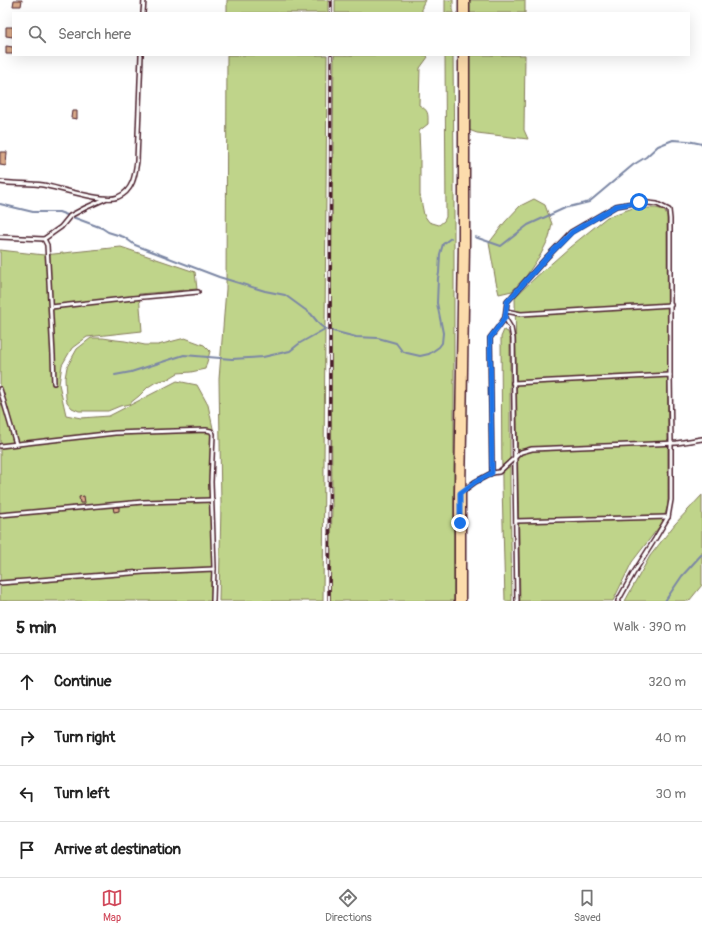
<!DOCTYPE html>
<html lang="en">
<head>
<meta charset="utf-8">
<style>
  body { margin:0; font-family:Pangolin,sans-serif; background:#f2f2f2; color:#222 }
  .stop { position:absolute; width:12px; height:12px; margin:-9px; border:3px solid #1a73e8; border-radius:50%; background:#fff }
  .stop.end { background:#1a73e8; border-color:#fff; box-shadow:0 1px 4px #0008 }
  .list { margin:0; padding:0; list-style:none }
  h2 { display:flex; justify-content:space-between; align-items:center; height:52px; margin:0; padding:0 16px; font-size:17px }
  h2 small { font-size:13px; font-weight:400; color:#767676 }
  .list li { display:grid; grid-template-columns:26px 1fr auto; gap:12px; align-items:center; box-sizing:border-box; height:56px; padding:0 16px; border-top:1px solid #e0e0e0 }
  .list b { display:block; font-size:15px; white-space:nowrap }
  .list em { font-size:13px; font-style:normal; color:#767676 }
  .icon { flex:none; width:22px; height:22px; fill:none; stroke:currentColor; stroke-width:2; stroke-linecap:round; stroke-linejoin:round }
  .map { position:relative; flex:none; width:702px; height:601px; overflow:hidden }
  .search { position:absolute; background:#fff; box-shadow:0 4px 16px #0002; left:12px; right:12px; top:12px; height:44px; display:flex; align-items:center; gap:10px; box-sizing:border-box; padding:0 14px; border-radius:0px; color:#767676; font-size:15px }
  .sheet { height:276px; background:#fff }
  nav { display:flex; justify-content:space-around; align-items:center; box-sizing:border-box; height:56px; border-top:1px solid #e0e0e0; background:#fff; font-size:11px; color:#767676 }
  nav a { display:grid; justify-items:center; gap:2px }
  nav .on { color:#d1495b }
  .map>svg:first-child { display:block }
</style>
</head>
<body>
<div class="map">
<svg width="702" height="601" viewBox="0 0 702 601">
  <rect width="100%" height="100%" fill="#fff"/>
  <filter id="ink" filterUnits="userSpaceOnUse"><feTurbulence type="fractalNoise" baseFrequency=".025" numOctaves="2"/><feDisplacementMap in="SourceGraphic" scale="8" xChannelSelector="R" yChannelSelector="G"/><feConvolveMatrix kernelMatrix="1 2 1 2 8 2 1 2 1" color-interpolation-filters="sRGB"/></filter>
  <g filter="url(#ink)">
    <g fill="#bfd48a" stroke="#847a5a">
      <rect x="227" y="0" width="101" height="13"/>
      <path d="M335 0H425L422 6V13H335Z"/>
      <rect x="445" y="0" width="8" height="13"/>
      <rect x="467" y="0" width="58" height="13"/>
      <path d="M227 55H327L323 601H219L221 504 219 379 226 289Z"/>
      <path d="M334 55H426L428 57 420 68 419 105C429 111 428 113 428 124L419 131 420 155V195L424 215 429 222 439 225 444 221 446 217 445 55H453L454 172V601H330L332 506 331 316Z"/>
      <path d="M467 55H525L524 130 528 139 477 133 469 130Z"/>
      <path d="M534 199 545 205 552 224 549 238 541 254 526 276 512 291 499 294 496 282 489 243 505 222 520 206Z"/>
      <path d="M633 208H656L664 210 667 216 668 505 662 523 632 562 613 601H520L515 297 535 278 570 247 607 217Z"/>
      <path d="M121 247 195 272 197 289 139 294 142 331 87 337 72 348 62 365 59 384 66 415 81 418 109 416 177 381 197 385 208 405 214 433 211 601H0V250L44 255Z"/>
      <path d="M504 330 508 332 510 339V482L512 601H505L502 485 501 337Z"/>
      <path d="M91 338H103L116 340 125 341 145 345H158L185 338 204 345 210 351 209 355 205 369 191 372 178 373 168 379 156 382 148 387 139 396 129 404 120 406 108 411H79L72 408 67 402 66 398 65 378 67 367 77 349Z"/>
      <path d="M702 495V585L689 601H625L650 556 675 524Z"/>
    </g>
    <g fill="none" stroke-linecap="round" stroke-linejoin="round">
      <g stroke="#7b87a5" stroke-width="2">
        <path d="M0 204 33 212H59L102 228 108 232 124 237 135 245 219 277 265 291 285 295 311 314 320 325 325 329 356 337 378 338 396 343 402 351 407 353 420 356 429 354 439 347 442 343 443 333 437 303 438 278 439 273 440 254 443 244 451 238"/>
        <path d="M475 237 501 246 528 225 565 208 589 202 633 165 646 157 658 146 673 140 688 141 702 144"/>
        <path d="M115 375 131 372 184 355 232 359 263 357 290 351 300 343 325 329"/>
        <path d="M665 601 682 576 702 554"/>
      </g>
    </g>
    <g fill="#d8a989" stroke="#4a1f2b">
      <path d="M14 0H22L21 6H13Z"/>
      <path d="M6 27H13V37L6 36Z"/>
      <path d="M6 46 13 47V54H6Z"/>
      <path d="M72 111H77V119L71 118Z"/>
      <path d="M0 152H7L6 166 0 165Z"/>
      <path d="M84 496 85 503H80L79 497Z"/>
      <path d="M113 507H119V511L114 512Z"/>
    </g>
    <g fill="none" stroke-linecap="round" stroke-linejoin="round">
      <g stroke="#4a1f2b" stroke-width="6">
        <g id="service">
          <path d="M143 13 144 0"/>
          <path d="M0 182C14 184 29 183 43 185 59 188 105 203 118 197 133 191 135 175 137 161L141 55"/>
          <path d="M0 237 44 239 61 227 70 216 85 208 105 199"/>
          <path d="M44 239 47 245 53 355 54 383"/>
          <path d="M51 307 133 298 198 292"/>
          <path d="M506 311 521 314 671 305"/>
          <path d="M505 318 511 328 513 339 517 601"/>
          <path d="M513 383 670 375 671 443V500L668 517 655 539 633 574 618 601"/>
          <path d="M0 389 16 444"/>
          <path d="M0 446 115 433 206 430 211 431 213 434 211 482 214 567 213 601"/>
          <path d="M492 473 490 338 505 318 507 302 547 257 571 232 616 206 639 202 657 204 669 210 670 219V375"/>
          <path d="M463 491 475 482 492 473 499 472 521 452 532 449 677 443 702 439"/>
          <path d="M0 515 143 502 212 500"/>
          <path d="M516 521 668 517"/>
          <path d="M0 583 144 572 214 569"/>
        </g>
      </g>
      <g stroke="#4a1f2b" stroke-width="13">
        <g id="primary">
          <path d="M464 13V0"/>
          <path d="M460 601V493L464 245V55"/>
        </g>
      </g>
      <use href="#service" stroke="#fff" stroke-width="3"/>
      <use href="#primary" stroke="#fcdcac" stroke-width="10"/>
      <g stroke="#4a1f2b" stroke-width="3.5">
        <g id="rail">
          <path d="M331 13V0"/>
          <path d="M329 601 331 55"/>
        </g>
      </g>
      <use href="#rail" stroke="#fff" stroke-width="2" stroke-dasharray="6" stroke-linecap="butt"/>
    </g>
  </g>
  <g fill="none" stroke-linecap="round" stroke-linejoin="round" filter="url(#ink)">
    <path stroke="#1a73e8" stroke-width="5" d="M460 523V493L475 482 492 473 490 338 505 318 507 302 547 257 572 232 616 206 639 202"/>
  </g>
</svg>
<div class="stop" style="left:639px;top:202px"></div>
<div class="stop end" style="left:460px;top:523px"></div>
<div class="search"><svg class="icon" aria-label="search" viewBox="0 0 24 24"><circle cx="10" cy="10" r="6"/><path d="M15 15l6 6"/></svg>Search here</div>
</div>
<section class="sheet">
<h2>5 min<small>Walk · 390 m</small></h2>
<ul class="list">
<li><svg class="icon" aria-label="ahead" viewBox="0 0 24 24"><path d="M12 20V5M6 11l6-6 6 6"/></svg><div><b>Continue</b></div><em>320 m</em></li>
<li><svg class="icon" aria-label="right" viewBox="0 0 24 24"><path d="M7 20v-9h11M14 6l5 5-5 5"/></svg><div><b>Turn right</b></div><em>40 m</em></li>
<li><svg class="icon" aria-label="left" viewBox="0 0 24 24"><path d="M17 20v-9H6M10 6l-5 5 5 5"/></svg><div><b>Turn left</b></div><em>30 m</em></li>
<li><svg class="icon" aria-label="arrive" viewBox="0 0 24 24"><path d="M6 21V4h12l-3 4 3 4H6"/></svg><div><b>Arrive at destination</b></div></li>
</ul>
</section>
<nav>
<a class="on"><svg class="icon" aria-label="map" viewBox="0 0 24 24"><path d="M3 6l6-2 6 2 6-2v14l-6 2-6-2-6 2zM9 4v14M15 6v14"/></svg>Map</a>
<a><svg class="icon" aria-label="directions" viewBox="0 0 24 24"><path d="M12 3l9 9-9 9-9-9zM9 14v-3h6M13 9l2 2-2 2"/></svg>Directions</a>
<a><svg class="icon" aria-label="saved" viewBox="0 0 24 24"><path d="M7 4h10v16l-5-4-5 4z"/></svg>Saved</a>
</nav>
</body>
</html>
